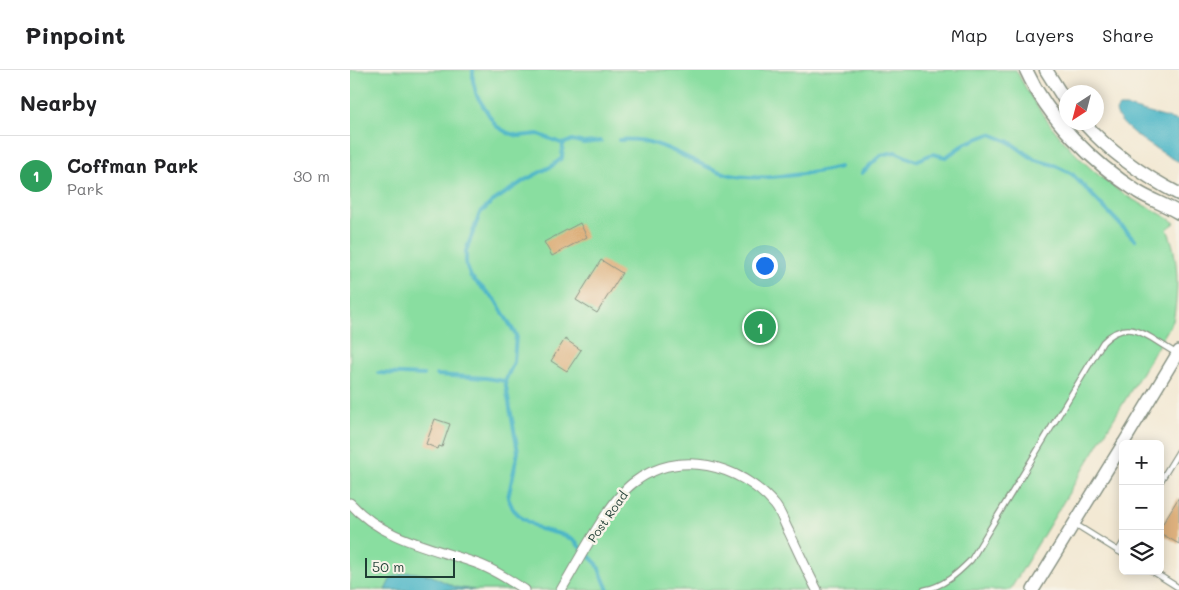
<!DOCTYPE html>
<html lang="en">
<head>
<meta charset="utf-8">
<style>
  body { margin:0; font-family:Mali,sans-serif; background:#f2f2f2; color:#202124 }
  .controls { position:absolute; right:15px; bottom:15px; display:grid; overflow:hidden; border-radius:8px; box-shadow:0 2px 12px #0003 }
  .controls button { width:45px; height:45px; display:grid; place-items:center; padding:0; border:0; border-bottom:1px solid #e0e0e0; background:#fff; color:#202124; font:25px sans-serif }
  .compass { position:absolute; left:709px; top:15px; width:45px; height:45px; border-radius:50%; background:#fff; box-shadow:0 2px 12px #0003; rotate:216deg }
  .scale { position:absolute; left:15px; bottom:12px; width:90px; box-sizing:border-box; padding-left:5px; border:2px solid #1f3d34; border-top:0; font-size:14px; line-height:18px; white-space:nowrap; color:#1f3d34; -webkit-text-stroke:4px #f7f3e8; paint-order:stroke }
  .you { position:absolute; left:414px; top:195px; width:18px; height:18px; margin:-12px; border:4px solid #fff; border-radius:50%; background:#1a73e8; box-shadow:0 0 0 8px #1a73e833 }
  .badge { display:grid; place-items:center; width:32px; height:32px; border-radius:50%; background:#c8321e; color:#fff; font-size:16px; font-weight:700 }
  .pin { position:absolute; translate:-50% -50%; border:2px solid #fff; box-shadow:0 1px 5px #0006 }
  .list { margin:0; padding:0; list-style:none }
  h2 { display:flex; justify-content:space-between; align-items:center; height:65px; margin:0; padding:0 20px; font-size:21px }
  h2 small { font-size:16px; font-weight:400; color:#757577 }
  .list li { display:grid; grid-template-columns:32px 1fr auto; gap:15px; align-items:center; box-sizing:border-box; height:80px; padding:0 20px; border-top:1px solid #e0e0e0 }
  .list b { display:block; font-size:19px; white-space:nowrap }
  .list p { margin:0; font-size:16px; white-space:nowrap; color:#757577 }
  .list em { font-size:16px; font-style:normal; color:#757577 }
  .icon { flex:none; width:28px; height:28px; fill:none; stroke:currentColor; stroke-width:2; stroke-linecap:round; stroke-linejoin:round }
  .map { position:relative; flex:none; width:829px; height:520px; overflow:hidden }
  header { display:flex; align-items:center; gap:30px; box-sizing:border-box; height:70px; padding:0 25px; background:#fff; border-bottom:1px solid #e0e0e0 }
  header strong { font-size:24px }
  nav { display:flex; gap:28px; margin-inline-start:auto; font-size:18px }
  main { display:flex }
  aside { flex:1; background:#fff }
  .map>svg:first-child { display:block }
</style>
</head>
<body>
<header>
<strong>Pinpoint</strong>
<nav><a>Map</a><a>Layers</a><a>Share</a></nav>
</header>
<main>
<aside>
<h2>Nearby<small></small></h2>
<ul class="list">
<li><span class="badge" style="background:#2e9e5b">1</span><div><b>Coffman Park</b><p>Park</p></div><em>30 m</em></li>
</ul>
</aside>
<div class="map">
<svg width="829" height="520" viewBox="0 0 829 520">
  <rect width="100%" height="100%" fill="#f7f3e8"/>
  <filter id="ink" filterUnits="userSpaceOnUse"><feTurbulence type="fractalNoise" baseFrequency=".02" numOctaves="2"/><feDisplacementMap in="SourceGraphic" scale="10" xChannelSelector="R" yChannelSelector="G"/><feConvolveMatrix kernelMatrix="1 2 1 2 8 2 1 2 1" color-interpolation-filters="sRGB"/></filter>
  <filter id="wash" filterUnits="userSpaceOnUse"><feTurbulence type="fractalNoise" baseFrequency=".0096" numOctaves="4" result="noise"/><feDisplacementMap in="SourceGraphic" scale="20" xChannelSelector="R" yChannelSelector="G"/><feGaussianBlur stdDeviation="1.12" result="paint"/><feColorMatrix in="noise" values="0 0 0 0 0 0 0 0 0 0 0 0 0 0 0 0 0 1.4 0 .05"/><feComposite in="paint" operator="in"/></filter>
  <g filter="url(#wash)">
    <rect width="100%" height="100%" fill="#f3e9d4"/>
    <path fill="#89dea0" stroke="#548e6a" d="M0 0H666C691 49 728 94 774 124 790 135 809 141 825 153L817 159C829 186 829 221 823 251L660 520H0Z"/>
    <g fill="#49b5c6" stroke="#34797d">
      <path d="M769 37H777L829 51V92C814 84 768 58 766 41Z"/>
      <path d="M59 502 80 505 105 517 124 520H35L41 508Z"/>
    </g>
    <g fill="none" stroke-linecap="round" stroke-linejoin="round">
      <g stroke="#49b5c6" stroke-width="4">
        <path d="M123 0V11L127 26 146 56 158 63 169 66 188 64 213 74 212 88 202 96 175 110 142 132 130 143 116 181V194L121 207 146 231 166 265 164 292 155 311 168 382 158 428 163 439 172 448 190 459 214 465 224 471 247 494 258 520"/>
        <path d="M269 70C313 66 337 93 377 104 405 112 462 104 490 97"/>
        <path d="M213 74 222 70 234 73 251 71"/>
        <path d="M512 103 531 85 545 82 566 91 582 84 596 87 616 73 640 64 658 71 685 90 704 95 722 104 785 170"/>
        <path d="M28 303 74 305"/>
        <path d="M87 305 136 308 155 311"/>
      </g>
    </g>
    <g id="blocks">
      <g fill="#ddb07d">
        <path d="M230 153 237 167 202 186 194 172Z"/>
        <path d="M251 190 272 203 247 243 226 230Z"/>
        <path d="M215 269 231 280 217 301 201 291Z"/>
        <path d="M85 349 100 354 92 377 89 376 88 379 76 374Z"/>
        <path d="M829 427V474L810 463V458Z"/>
      </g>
    </g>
  </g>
  <g filter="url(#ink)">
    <use href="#blocks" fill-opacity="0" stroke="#899384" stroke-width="1"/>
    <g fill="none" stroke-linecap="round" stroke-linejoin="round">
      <g stroke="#899384" stroke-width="7">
        <g id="service">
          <path d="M810 412 829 381"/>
          <path d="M725 454 773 484"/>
          <path d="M768 481 773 473"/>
          <path d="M802 501 829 518"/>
          <path d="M574 520C594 516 607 504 621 490L753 272C780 245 798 268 826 283"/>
        </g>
      </g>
      <g stroke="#899384" stroke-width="11">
        <g id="minor">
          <path d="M0 433C34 471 86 478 131 495 146 501 161 511 175 520"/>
          <path d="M211 520C228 492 259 431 283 413 328 378 390 394 425 435 431 442 434 453 439 462 448 481 457 501 467 520"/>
        </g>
      </g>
      <g stroke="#899384" stroke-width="14">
        <g id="tertiary">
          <path d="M773 374 829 281"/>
          <path d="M683 520 773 374"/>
        </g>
      </g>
      <g stroke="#899384" stroke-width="15">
        <g id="secondary">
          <path d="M676 0C699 50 742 92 788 122 801 130 816 135 829 143"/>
          <path d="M696 0 716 32"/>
          <path d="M733 52C761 83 792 105 829 124"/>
        </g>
      </g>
      <use href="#service" stroke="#fff" stroke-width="4.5"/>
      <use href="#minor" stroke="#fff" stroke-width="9"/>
      <use href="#tertiary" stroke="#fff" stroke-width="11"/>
      <use href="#secondary" stroke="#fff" stroke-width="12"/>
    </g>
  </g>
  <g text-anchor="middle" stroke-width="5" stroke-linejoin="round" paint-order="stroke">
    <g font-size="12" fill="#1f3d34" stroke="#f7f3e8">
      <text transform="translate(258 447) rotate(-55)" y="4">Post Road</text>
    </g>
  </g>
</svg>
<div class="controls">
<button>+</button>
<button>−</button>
<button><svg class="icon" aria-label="layers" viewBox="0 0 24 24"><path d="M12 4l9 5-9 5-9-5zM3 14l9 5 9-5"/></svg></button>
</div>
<svg class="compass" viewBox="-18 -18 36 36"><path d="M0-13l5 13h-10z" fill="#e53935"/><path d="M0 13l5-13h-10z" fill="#757577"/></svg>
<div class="scale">50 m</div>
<div class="you"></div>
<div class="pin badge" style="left:410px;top:257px;background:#2e9e5b">1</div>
</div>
</main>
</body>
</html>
